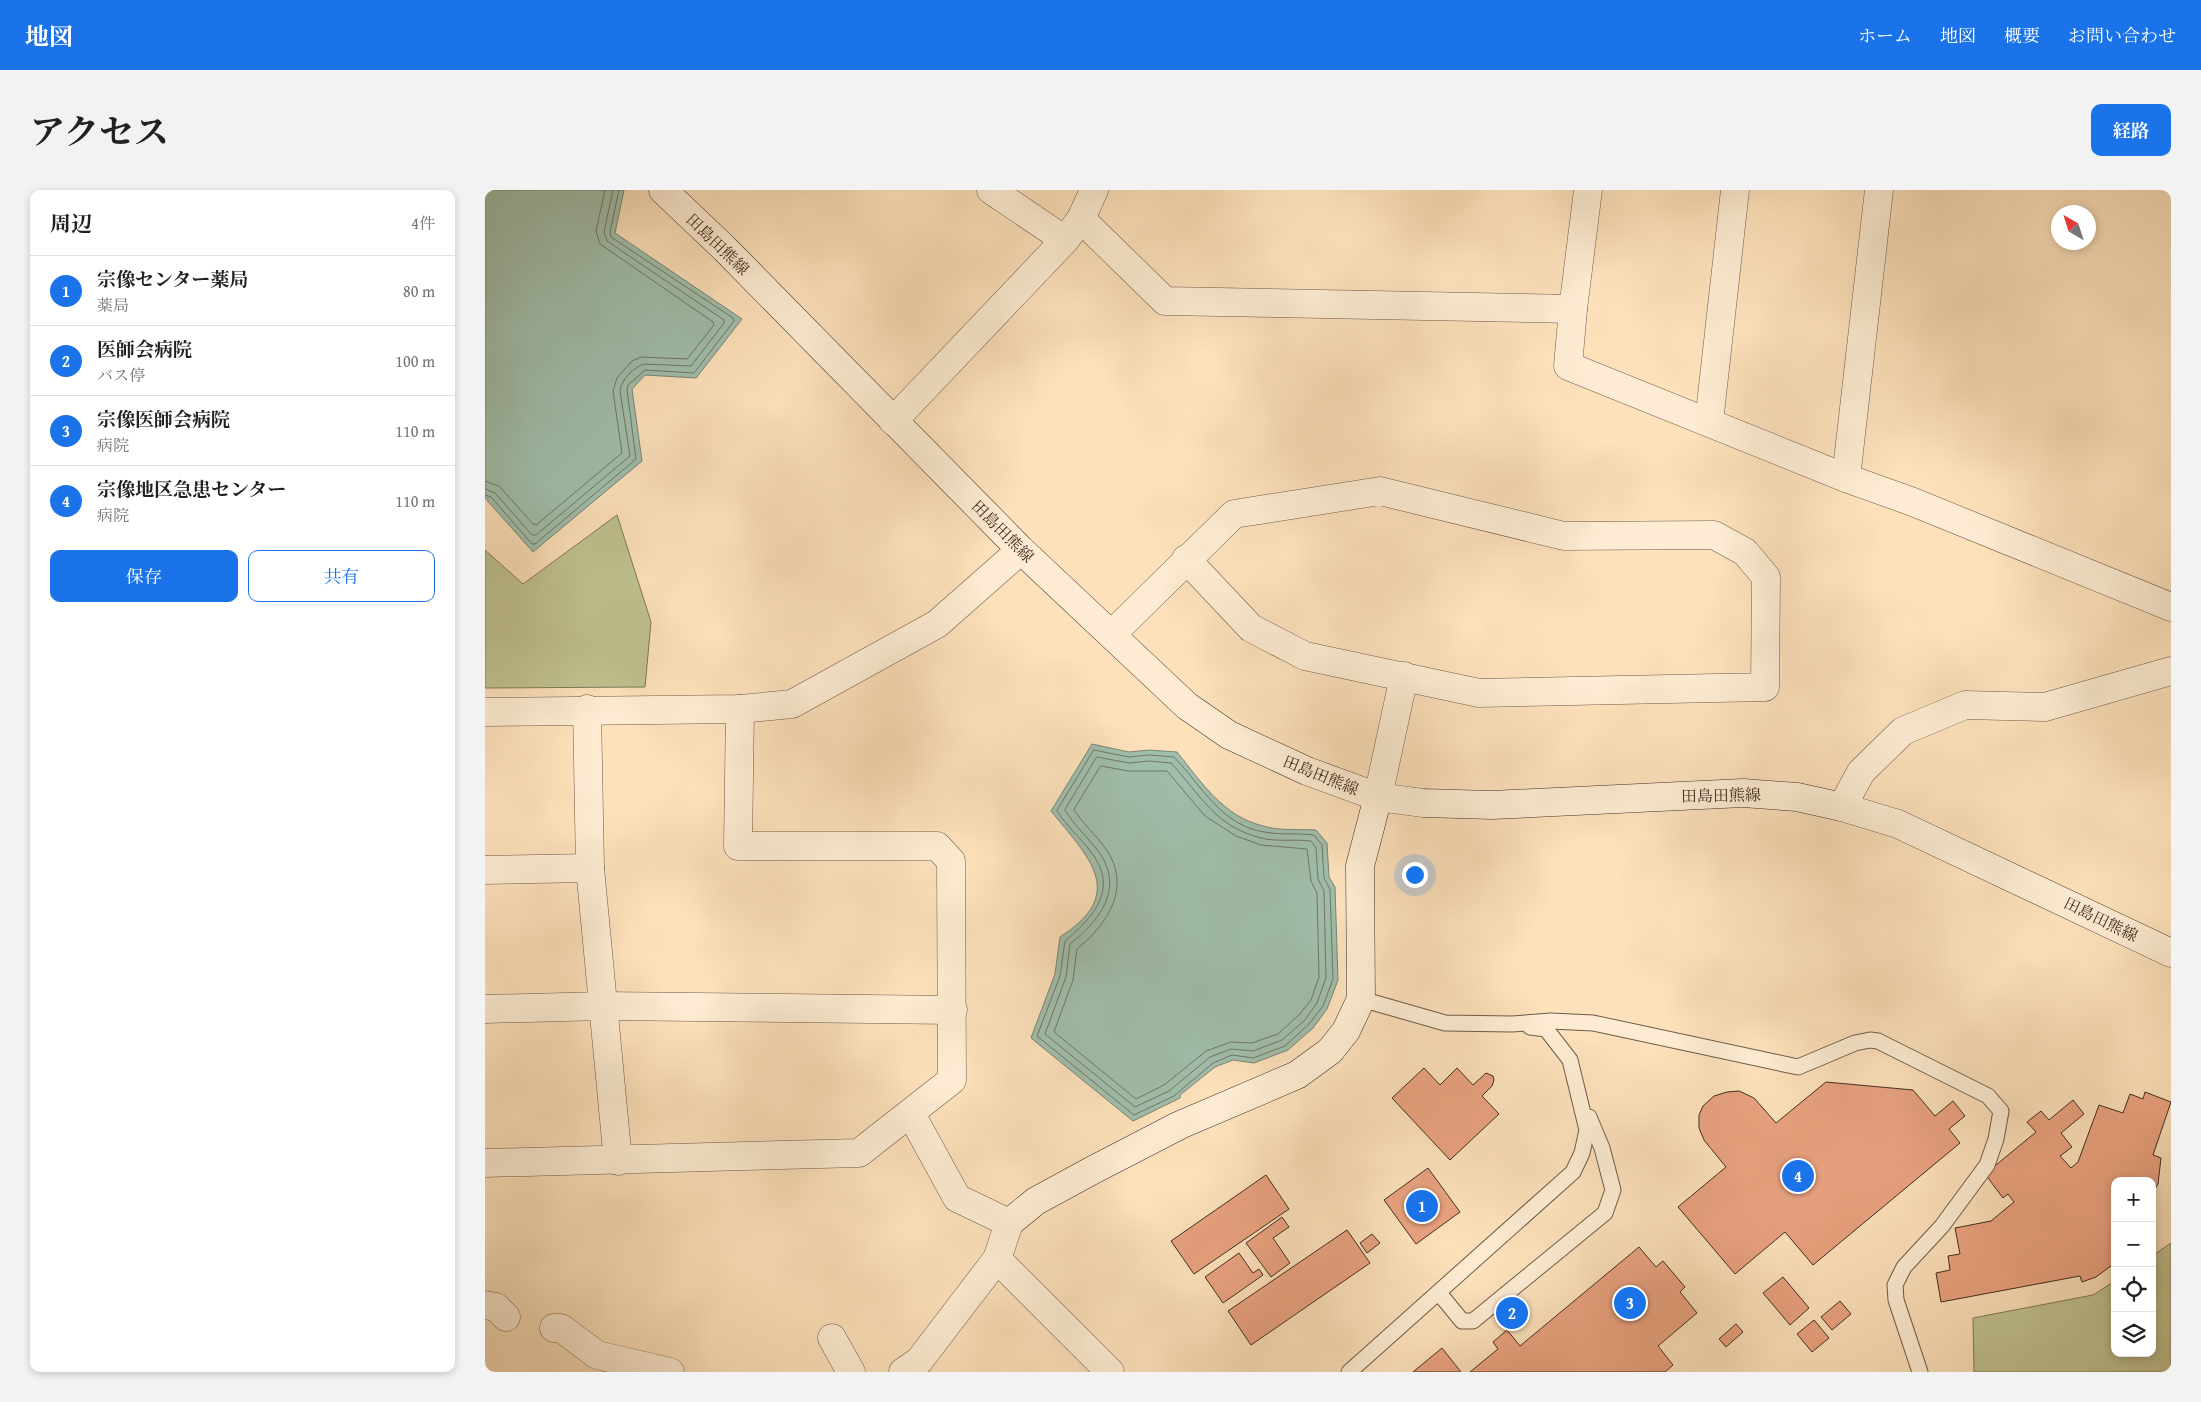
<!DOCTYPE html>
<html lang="ja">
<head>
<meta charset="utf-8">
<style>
  body { margin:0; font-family:"Gentium Book Plus","Noto Serif JP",serif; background:#f2f2f2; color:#202124 }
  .controls { position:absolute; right:15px; bottom:15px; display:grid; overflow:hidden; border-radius:10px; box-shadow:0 2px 8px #0003 }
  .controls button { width:45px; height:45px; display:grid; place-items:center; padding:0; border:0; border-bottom:1px solid #e0e0e0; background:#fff; color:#202124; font:25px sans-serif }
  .compass { position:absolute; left:1566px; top:15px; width:45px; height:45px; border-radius:50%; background:#fff; box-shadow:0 2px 8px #0003; rotate:321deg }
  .you { position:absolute; left:929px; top:684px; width:18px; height:18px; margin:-12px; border:4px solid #fff; border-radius:50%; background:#1a73e8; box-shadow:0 0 0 8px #1a73e833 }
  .badge { display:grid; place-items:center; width:32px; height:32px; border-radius:50%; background:#1a73e8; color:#fff; font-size:16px; font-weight:700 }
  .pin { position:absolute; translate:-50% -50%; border:2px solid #fff; box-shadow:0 1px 5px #0006 }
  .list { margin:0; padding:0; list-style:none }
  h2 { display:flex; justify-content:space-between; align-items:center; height:65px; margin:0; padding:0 20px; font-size:21px }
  h2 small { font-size:16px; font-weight:400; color:#757577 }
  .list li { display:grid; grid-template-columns:32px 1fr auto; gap:15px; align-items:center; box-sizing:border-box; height:70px; padding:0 20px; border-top:1px solid #e0e0e0 }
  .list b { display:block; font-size:19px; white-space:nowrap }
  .list p { margin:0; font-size:16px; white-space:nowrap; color:#757577 }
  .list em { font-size:16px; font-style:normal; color:#757577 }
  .actions { display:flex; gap:10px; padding:15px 20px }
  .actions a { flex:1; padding:11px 0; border:1px solid #1a73e8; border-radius:10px; text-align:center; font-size:18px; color:#1a73e8 }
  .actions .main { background:#1a73e8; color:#fff }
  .icon { flex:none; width:28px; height:28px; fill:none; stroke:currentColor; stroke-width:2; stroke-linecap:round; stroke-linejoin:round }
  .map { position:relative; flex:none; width:1686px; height:1182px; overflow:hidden; border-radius:10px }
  header { display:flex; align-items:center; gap:30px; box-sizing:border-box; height:70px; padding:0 25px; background:#1a73e8; color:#fff }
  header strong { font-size:24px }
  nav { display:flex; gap:28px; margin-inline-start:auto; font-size:18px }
  .intro { display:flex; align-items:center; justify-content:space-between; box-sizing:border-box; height:120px; padding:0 30px }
  h1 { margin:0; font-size:35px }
  .button { padding:12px 22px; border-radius:10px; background:#1a73e8; color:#fff; font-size:18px; font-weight:700 }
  main { display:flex; gap:30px; padding:0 30px }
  aside { flex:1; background:#fff; border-radius:10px; box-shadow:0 2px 8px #0003 }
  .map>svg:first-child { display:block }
</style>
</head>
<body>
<header>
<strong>地図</strong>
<nav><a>ホーム</a><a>地図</a><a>概要</a><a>お問い合わせ</a></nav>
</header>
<div class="intro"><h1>アクセス</h1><a class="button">経路</a></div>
<main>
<aside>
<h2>周辺<small>4件</small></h2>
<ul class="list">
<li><span class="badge">1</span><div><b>宗像センター薬局</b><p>薬局</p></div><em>80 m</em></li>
<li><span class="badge">2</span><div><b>医師会病院</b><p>バス停</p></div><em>100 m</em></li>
<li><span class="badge">3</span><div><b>宗像医師会病院</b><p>病院</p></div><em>110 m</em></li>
<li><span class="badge">4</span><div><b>宗像地区急患センター</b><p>病院</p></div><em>110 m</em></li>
</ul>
<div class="actions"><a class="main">保存</a><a>共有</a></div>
</aside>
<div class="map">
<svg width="1686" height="1182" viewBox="0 0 1686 1182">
  <rect width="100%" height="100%" fill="#fce1bb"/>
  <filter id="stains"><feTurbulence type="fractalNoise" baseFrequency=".004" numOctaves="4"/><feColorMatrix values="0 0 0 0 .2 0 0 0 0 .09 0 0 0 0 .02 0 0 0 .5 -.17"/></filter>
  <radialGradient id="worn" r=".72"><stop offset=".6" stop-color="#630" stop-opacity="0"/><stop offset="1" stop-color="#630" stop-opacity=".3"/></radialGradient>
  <g fill="#c0c290" stroke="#81785a">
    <path d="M132 325 166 432 160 497 0 498V360L38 394Z"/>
    <path d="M1686 1053V1182H1489L1488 1128 1608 1105 1630 1091V1163H1667V1066Z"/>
  </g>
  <g fill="#a0beab" stroke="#7a8475">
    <path d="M0 0H139L130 43 257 129 211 188 160 185 147 199 157 271 48 362 0 308Z"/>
    <path d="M607 554 644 562 664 560 692 562C717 593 738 626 778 636 794 641 814 639 831 640L842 653 844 687 850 697 853 790 842 819 828 838 803 860 769 873 748 870 730 877 695 905V908L648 931 546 848 570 784 575 747C644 703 603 667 566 621Z"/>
  </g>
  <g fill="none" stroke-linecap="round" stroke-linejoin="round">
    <g stroke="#717668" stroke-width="1">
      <path d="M0 291 14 296 48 334 51 335 137 263 128 201 132 188 147 171 156 167 202 169 229 135 228 132 115 54 111 41 120 0"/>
      <path d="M0 299 10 303 47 345H51L145 266 135 201C136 190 149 177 159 174L206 176 239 133V130L122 51 119 42 128 0"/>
      <path d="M0 305 6 307 47 354H50L151 269 142 200 143 195 160 180 209 183 249 131 248 128 126 47 125 42 134 0"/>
      <path d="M609 560 644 567 664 565 689 567C717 596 736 635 779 642 795 645 813 643 829 645L837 655 839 688 845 699 848 789 838 816 824 834 800 856 768 868 747 865 728 873 689 906 649 925 552 846 575 786 580 751C606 729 633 702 609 666 598 650 582 637 572 621Z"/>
      <path d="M612 567 644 573 664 571 686 573C716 605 729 636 776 648 792 652 810 649 826 651L831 658 833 689 839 701 841 788 832 813 820 830 797 850 768 861 746 859 725 867 684 901 650 917 560 844 581 787 585 754C614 731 640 699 614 662 603 648 589 635 580 620Z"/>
      <path d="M616 576 643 581H682L720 626 751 646 776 655 822 659 826 691 832 703 834 787 826 810 814 825 793 844 767 853 746 852 721 861 679 895 651 909 569 842 588 790 592 759C623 734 647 697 621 659 611 645 598 634 589 620Z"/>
    </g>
  </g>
  <g fill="#e9a27f" stroke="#422d24">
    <path d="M939 878 955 895 972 878 988 895 1001 883 1008 886 1009 890 1007 896 997 906 1014 924 965 970 907 908Z"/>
    <path d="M1341 892 1428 900 1450 926 1468 911 1480 926 1464 939 1475 953 1328 1075 1300 1042 1250 1084 1193 1017 1241 977 1219 950 1214 938V925L1218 916 1229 906 1242 902 1254 901 1269 908 1291 933Z"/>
    <path d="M1660 902 1686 912 1668 965 1676 968 1673 994 1667 1004V991H1630V1073L1611 1087 1597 1092 1595 1086 1456 1112 1451 1083 1465 1080 1463 1066 1475 1064 1470 1038 1506 1031 1529 1012 1523 1004 1518 1008 1500 984 1551 942 1542 932 1556 921 1564 930 1588 910 1599 924 1576 943 1587 957 1575 966 1586 978 1593 972 1614 915 1638 923 1645 904 1658 909Z"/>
    <path d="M943 978 975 1022 931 1054 899 1010Z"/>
    <path d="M781 985 804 1019 709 1084 686 1051Z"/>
    <path d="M797 1027 804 1037 788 1048 805 1073 786 1087 761 1053Z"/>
    <path d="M862 1040 885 1073 766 1155 743 1121Z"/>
    <path d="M887 1044 895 1053 882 1063 875 1053Z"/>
    <path d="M1154 1057 1171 1077 1178 1071 1200 1097 1195 1102 1212 1123 1173 1156 1188 1175 1180 1182H985L1013 1159 1008 1152 1022 1140 1035 1156Z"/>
    <path d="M754 1063 768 1083 774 1079 778 1085 738 1113 720 1087Z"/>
    <path d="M1298 1087 1324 1118 1305 1135 1278 1103Z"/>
    <path d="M1355 1111 1366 1124 1347 1140 1336 1127Z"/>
    <path d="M1329 1130 1344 1148 1327 1162 1312 1144Z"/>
    <path d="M1251 1134 1258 1142 1241 1157 1234 1149Z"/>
    <path d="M957 1158 976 1182H928Z"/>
  </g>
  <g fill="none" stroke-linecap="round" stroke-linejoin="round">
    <g stroke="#705a4a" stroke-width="17">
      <g id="lane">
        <path d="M876 809 960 833 1027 834 1066 831 1108 833 1313 877 1370 853 1385 850 1393 851 1503 906 1516 921 1511 949 1502 975 1457 1036 1419 1077 1410 1095 1411 1110 1435 1182"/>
        <path d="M954 1103 977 1131H988L1120 1023 1128 1000 1117 958 1104 927"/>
        <path d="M864 1182 1088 982 1097 963 1102 940 1085 870 1061 839 1045 837"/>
      </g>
    </g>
    <g stroke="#705a4a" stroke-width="29">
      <g id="street">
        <path d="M506 0 580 50"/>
        <path d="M1103 0 1088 119 1083 176 1361 288 1428 312 1686 417"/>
        <path d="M596 29 680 111 1088 119"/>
        <path d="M408 231 580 50 596 29 609 0"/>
        <path d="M1224 232 1250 0"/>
        <path d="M1361 288 1394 0"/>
        <path d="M627 444 749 324 895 301 1079 346 1229 345 1260 362 1281 387 1280 497 994 503 820 466 766 438 701 369"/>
        <path d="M102 519 105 678 133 971"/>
        <path d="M0 522 255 519 307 514 452 434 536 360"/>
        <path d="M893 607 919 486"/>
        <path d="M1357 617 1376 582 1418 541 1480 515 1560 517 1686 481"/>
        <path d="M0 680 105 678"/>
        <path d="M0 819 119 816 468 820"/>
        <path d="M0 973 374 963 467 890 466 671 452 656H253L255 519"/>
        <path d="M512 1069 625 1182"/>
        <path d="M0 1115 11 1117 21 1127"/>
        <path d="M69 1138H76L112 1165 185 1182"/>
        <path d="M347 1148 366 1182"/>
        <path d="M418 1182 434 1171 512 1069 524 1033 472 1008 426 924"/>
      </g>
    </g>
    <g stroke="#422d24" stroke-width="29">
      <g id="secondary">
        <path d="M178 0 240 59 536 360 702 516 744 545 822 581 893 607 938 613 1007 615 1258 603 1312 607 1357 617 1413 634 1686 763"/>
        <path d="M524 1033 551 1011 608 980 695 935 812 885 845 861 861 841 876 809 875 676 893 607"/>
      </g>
    </g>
    <use href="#lane" stroke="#fdecd3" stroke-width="15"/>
    <use href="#street" stroke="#fdecd3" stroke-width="28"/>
    <use href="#secondary" stroke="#fdecd3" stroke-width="28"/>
  </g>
  <g text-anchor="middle" stroke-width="4" stroke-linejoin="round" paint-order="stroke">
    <g font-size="16" fill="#422d24" stroke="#fdecd3">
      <text transform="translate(233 54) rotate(44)" y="6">田島田熊線</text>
      <text transform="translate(518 341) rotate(45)" y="6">田島田熊線</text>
      <text transform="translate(836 585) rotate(22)" y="6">田島田熊線</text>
      <text transform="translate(1236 605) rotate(-1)" y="6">田島田熊線</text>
      <text transform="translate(1616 729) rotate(26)" y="6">田島田熊線</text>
    </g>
  </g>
  <rect width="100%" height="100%" filter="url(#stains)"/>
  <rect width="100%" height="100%" fill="url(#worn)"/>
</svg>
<div class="controls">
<button>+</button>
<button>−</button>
<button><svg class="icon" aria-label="locate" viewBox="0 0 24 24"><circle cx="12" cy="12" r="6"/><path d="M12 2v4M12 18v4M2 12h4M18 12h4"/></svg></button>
<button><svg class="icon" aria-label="layers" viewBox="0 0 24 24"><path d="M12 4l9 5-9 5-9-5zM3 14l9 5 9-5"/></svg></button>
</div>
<svg class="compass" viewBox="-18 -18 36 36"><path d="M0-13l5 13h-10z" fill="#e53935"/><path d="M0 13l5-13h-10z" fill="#757577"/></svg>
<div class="you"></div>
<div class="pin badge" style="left:937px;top:1016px">1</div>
<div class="pin badge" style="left:1027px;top:1123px">2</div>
<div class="pin badge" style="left:1145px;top:1113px">3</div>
<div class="pin badge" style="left:1313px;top:986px">4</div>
</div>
</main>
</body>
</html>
